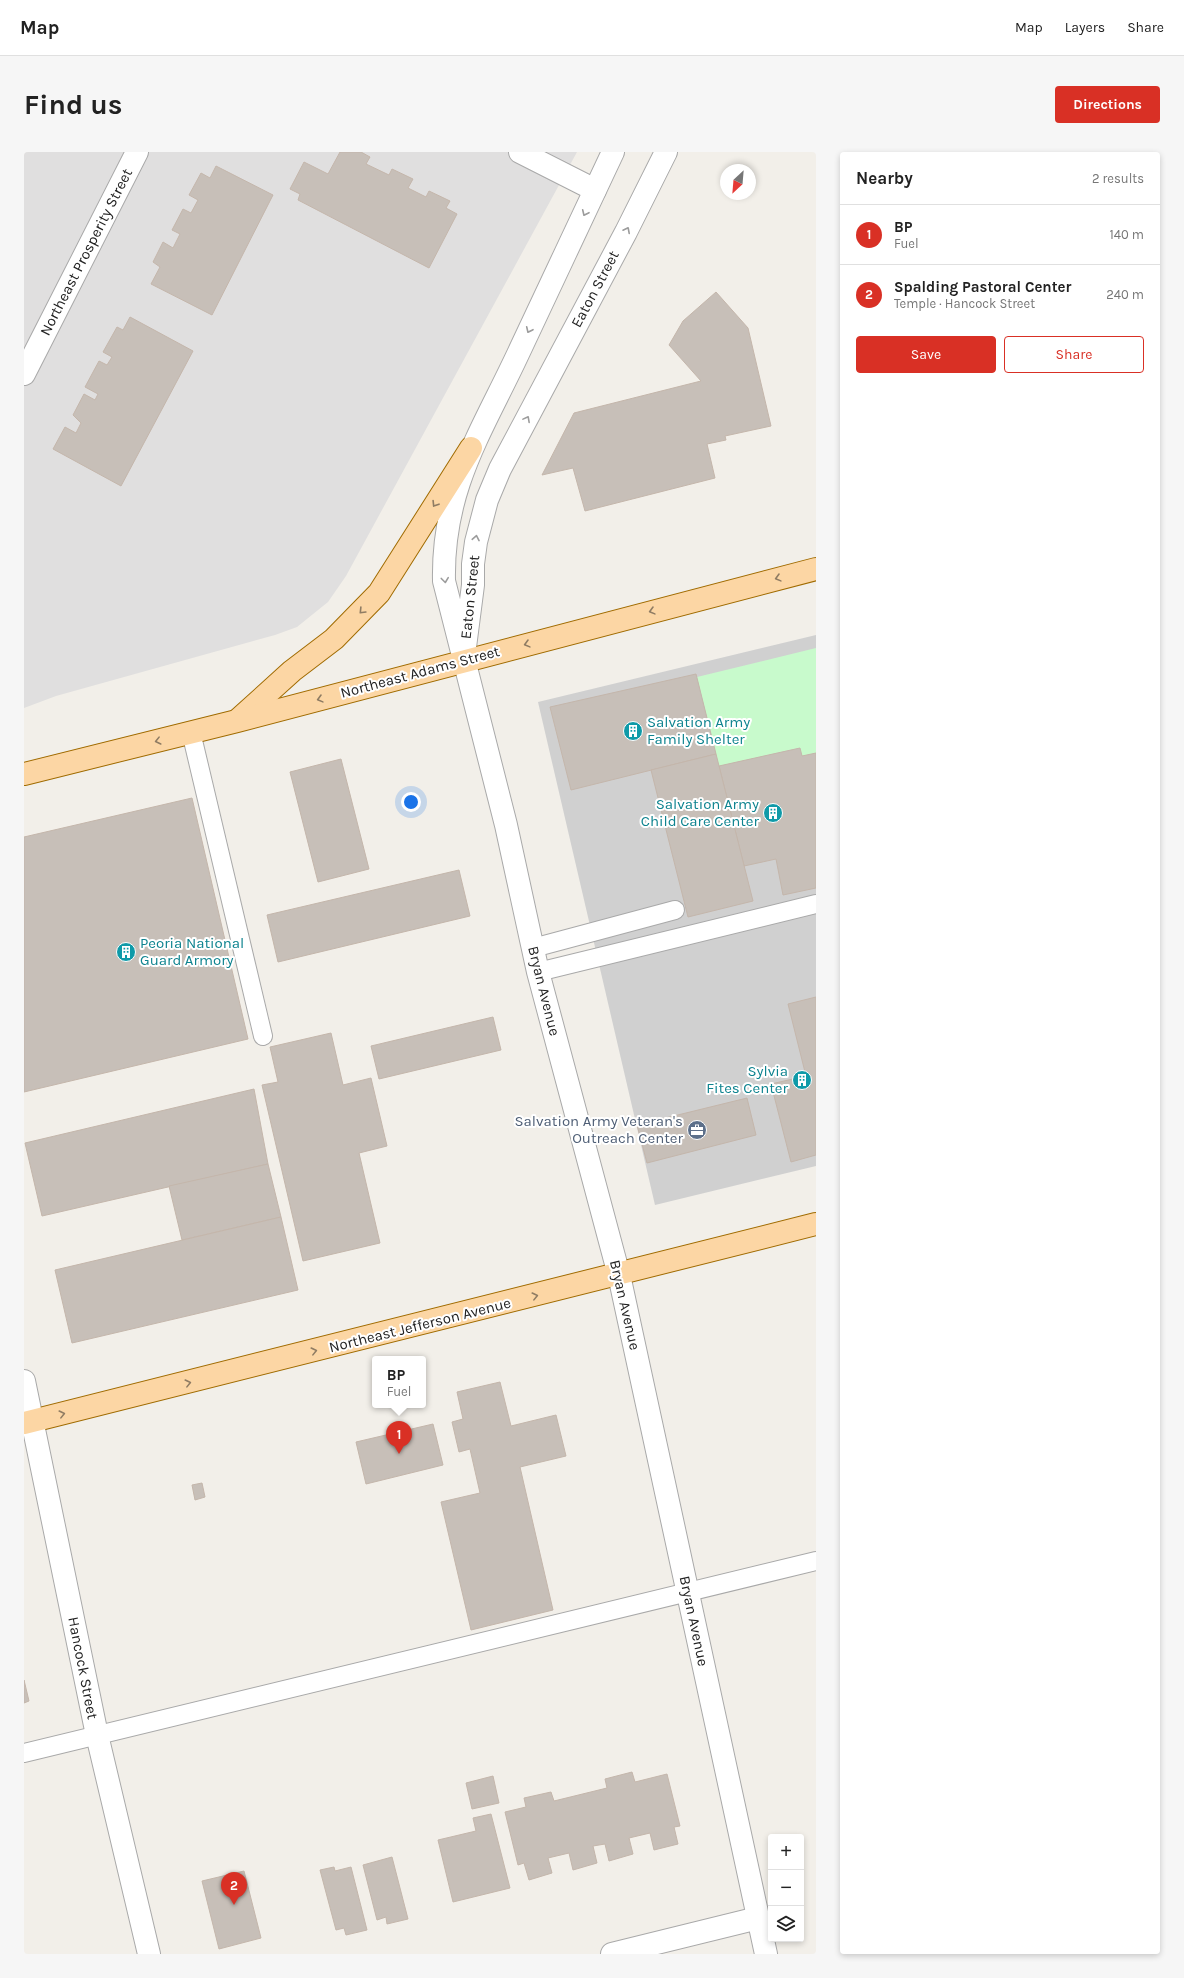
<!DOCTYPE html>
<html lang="en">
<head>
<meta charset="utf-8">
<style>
  body { margin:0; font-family:Karla,sans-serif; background:#f6f6f6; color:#222 }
  .controls { position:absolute; right:12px; bottom:12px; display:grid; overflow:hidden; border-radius:4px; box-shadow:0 2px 6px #0003 }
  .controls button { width:36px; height:36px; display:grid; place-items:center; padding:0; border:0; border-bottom:1px solid #e0e0e0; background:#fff; color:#222; font:20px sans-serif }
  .compass { position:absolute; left:696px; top:12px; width:36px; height:36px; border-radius:50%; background:#fff; box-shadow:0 2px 6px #0003; rotate:206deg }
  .you { position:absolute; left:387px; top:650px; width:14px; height:14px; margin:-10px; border:3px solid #fff; border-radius:50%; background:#1a73e8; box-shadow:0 0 0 6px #1a73e833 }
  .badge { display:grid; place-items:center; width:26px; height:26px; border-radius:50%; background:#d93025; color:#fff; font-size:13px; font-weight:700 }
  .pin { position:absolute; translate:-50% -33px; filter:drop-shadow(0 1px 2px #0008) }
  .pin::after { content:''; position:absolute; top:21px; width:14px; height:12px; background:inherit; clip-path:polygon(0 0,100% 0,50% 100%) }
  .popup { position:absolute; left:348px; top:1204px; width:54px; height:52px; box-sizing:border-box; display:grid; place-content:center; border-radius:4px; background:#fff; filter:drop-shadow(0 1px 3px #0005); font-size:13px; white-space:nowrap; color:#767676 }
  .popup b { font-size:15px; color:#222 }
  .popup::after { content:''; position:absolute; left:50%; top:100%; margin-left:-8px; border:8px solid transparent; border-top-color:#fff }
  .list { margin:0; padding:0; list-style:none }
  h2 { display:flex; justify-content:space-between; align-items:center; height:52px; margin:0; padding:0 16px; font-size:17px }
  h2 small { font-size:13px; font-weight:400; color:#767676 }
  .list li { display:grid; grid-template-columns:26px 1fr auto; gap:12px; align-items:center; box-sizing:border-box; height:60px; padding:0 16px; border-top:1px solid #e0e0e0 }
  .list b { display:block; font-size:15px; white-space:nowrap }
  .list p { margin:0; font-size:13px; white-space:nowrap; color:#767676 }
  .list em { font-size:13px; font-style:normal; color:#767676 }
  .actions { display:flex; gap:8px; padding:12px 16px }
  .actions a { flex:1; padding:9px 0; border:1px solid #d93025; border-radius:4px; text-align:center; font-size:14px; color:#d93025 }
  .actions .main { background:#d93025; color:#fff }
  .icon { flex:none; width:22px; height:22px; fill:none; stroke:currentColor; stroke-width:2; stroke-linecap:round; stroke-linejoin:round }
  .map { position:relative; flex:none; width:792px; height:1802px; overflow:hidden; border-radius:4px }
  header { display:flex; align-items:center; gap:24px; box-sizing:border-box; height:56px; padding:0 20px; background:#fff; border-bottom:1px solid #e0e0e0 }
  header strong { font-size:19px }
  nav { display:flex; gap:22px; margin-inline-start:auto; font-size:14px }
  .intro { display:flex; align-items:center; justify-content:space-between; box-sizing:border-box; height:96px; padding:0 24px }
  h1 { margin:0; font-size:28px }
  .button { padding:10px 18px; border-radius:4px; background:#d93025; color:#fff; font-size:14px; font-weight:700 }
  main { display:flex; gap:24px; padding:0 24px }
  aside { flex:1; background:#fff; border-radius:4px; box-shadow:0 2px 6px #0003 }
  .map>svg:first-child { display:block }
</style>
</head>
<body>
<header>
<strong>Map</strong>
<nav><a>Map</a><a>Layers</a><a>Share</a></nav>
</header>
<div class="intro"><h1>Find us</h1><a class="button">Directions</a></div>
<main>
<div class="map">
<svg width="792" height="1802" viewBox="0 0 792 1802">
  <rect width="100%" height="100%" fill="#f2efe9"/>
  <path fill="#e0dfdf" d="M0 0H553L322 424 304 450 273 475 251 483 32 544 0 556Z"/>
  <path fill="#d0d0d0" d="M792 483V1014L631 1053 514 550Z"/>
  <path fill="#c8facc" d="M792 496V601L778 604 775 596 695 614 673 525Z"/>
  <g fill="#c7bfb8" stroke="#c4b6ab">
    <path d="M316 0H337L346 5 342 12 365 23 368 17 389 27 384 36 402 45 405 39 426 49 422 56 433 62 405 116 274 48 276 42 266 37 280 10 304 22Z"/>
    <path d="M192 14 249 43 188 163 127 132 136 115 129 110 139 90 149 96 156 82 148 78 159 57 167 61 174 48 165 43 177 21 186 26Z"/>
    <path d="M692 140 724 176 747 274 701 284 702 288 683 292 691 326 561 359 549 316 518 323 550 261 677 229 645 193 659 169Z"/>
    <path d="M106 165 169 199 97 334 29 297 41 275 52 281 57 271 49 263 60 242 71 248 74 242 61 235 75 209 83 213 88 205 79 200 93 175 99 178Z"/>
    <path d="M672 522 692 602 547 638 526 555Z"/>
    <path d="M776 596 778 604 792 601V736L759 743 752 707 720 714 695 614Z"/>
    <path d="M692 602 729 749 664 765 627 618Z"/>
    <path d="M317 607 345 717 294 730 266 620Z"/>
    <path d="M168 646 224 887 0 940V685Z"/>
    <path d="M435 718 446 764 254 810 243 763Z"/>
    <path d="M792 845V1003L767 1010 747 932 782 924 764 852Z"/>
    <path d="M469 865 477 898 355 927 347 894Z"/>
    <path d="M307 881 319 933 347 926 363 994 335 1001 356 1091 279 1109 238 933 254 930 246 895Z"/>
    <path d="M230 937 244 1012 18 1064 1 991Z"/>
    <path d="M723 946 732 983 623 1011 613 973Z"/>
    <path d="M244 1012 257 1065 158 1088 145 1034Z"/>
    <path d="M257 1065 274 1138 48 1191 31 1118Z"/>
    <path d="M476 1230 487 1274 532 1263 542 1304 496 1315 529 1458 447 1478 417 1350 456 1341 446 1297 435 1300 428 1270 439 1267 433 1240Z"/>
    <path d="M409 1272 419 1313 342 1332 332 1290Z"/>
    <path d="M178 1331 181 1345 171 1348 168 1333Z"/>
    <path d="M0 1528 5 1549 0 1551Z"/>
    <path d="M608 1620 611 1630 643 1622 656 1674 650 1675 654 1692 630 1698 626 1681 605 1686 609 1702 585 1709 581 1692 569 1694 573 1711 549 1718 545 1701 524 1706 528 1721 505 1728 500 1711 494 1713 481 1660 502 1655 500 1646 527 1640 530 1649 583 1636 581 1627Z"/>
    <path d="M469 1624 475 1651 448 1657 442 1631Z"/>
    <path d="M467 1662 486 1736 429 1750 414 1688 452 1679 449 1666Z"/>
    <path d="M368 1705 384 1767 363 1772 362 1765 353 1768 339 1713Z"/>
    <path d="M310 1715 311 1719 327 1715 343 1778 322 1783 320 1776 312 1778 296 1718Z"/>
    <path d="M220 1719 237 1786 195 1797 178 1729Z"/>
  </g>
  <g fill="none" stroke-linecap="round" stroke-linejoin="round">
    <g stroke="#a9a9a9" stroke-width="20">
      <g id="service">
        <path d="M167 580 239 884"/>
        <path d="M509 796 651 758"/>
        <path d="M514 820 792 752"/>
        <path d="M0 1601 792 1409"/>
      </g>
    </g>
    <g stroke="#a9a9a9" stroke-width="24">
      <g id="minor">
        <path d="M496 0 571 38"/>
        <path d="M0 222 113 0"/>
        <path d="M595 1123 742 1802"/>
        <path d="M0 1229 73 1583 125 1802"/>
        <path d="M588 1802 734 1766"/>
      </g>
    </g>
    <g stroke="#a9a9a9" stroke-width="24">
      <g id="tertiary">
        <path d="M589 0C557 67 526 135 494 202 457 281 418 337 420 429L482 673 514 820 595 1123"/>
        <path d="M441 495 449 433V412L452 390 463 348 476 317 602 80 642 0"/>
      </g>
    </g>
    <g stroke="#a06b00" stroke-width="24">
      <g id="primary">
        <path d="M215 567 268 519 310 487 355 441 447 296"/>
        <path d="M0 622 213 569 792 417"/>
        <path d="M0 1271 792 1072"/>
      </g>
    </g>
    <use href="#service" stroke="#fff" stroke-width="18"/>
    <use href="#minor" stroke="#fff" stroke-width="22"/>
    <use href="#tertiary" stroke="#fff" stroke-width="22"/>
    <use href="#primary" stroke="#fcd6a4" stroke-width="22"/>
  </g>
  <defs><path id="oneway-chevron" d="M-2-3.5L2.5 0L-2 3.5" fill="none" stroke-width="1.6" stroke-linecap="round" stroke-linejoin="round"/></defs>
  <g stroke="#9c9c9c">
    <use href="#oneway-chevron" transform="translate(561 61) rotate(115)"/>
    <use href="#oneway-chevron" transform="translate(603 78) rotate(-63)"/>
    <use href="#oneway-chevron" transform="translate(505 178) rotate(115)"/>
    <use href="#oneway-chevron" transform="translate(503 267) rotate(-62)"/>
    <use href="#oneway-chevron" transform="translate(452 386) rotate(-79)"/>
    <use href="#oneway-chevron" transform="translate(421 428) rotate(83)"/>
  </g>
  <g stroke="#8f7c63">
    <use href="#oneway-chevron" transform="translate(411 352) rotate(122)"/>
    <use href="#oneway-chevron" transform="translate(754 426) rotate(165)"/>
    <use href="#oneway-chevron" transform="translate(338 459) rotate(134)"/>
    <use href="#oneway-chevron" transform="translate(628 459) rotate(165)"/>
    <use href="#oneway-chevron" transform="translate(503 492) rotate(165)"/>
    <use href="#oneway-chevron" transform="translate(296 547) rotate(165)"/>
    <use href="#oneway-chevron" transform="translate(134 589) rotate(166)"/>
    <use href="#oneway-chevron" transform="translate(511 1144) rotate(-14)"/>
    <use href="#oneway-chevron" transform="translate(290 1199) rotate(-14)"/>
    <use href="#oneway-chevron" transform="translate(164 1231) rotate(-14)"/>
    <use href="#oneway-chevron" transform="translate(38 1262) rotate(-14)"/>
  </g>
  <defs>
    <g id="building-disc" transform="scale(1)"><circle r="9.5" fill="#0f9aa8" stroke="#fff"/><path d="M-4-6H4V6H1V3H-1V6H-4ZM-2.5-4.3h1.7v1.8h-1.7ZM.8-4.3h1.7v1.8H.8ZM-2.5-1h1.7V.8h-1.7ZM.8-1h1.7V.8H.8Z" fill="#fff"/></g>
    <g id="office-disc" transform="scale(1)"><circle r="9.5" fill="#5c6f8a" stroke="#fff"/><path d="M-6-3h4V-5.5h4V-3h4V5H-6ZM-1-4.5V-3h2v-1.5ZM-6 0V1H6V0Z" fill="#fff"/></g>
  </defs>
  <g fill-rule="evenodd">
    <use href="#building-disc" x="609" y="579"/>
    <use href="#building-disc" x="749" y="661"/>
    <use href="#building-disc" x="102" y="800"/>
    <use href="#building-disc" x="778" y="928"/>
    <use href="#office-disc" x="673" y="978"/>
  </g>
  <g text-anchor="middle" stroke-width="4" stroke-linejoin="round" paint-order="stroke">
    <g font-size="15" fill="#222" stroke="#fff">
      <text transform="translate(62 100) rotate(-63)" y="5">Northeast Prosperity Street</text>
      <text transform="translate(571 137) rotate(-62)" y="5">Eaton Street</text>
      <text transform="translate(446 445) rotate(-84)" y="5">Eaton Street</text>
      <text transform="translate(396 520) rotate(-15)" y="5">Northeast Adams Street</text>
      <text transform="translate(520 839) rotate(76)" y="5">Bryan Avenue</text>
      <text transform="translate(601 1153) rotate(77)" y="5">Bryan Avenue</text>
      <text transform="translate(396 1173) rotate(-14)" y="5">Northeast Jefferson Avenue</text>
      <text transform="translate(670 1469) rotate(78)" y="5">Bryan Avenue</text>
      <text transform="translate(59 1516) rotate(79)" y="5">Hancock Street</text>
    </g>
    <g font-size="15" fill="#0d838f" stroke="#fff" text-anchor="start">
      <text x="623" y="575">Salvation Army<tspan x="623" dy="17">Family Shelter</tspan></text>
      <text x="735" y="657" text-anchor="end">Salvation Army<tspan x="735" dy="17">Child Care Center</tspan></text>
      <text x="116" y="796">Peoria National<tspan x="116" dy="17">Guard Armory</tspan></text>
      <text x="764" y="924" text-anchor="end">Sylvia<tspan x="764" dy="17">Fites Center</tspan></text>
    </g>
    <g font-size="15" fill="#4e5e75" stroke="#fff" text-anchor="end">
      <text x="659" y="974">Salvation Army Veteran's<tspan x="659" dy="17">Outreach Center</tspan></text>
    </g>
  </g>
</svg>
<div class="controls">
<button>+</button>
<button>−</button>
<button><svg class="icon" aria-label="layers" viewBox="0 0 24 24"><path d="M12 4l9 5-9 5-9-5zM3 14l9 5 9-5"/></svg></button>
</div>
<svg class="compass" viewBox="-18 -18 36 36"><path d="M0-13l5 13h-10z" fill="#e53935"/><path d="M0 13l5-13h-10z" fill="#767676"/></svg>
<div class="you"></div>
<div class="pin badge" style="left:375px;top:1302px">1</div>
<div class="popup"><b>BP</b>Fuel</div>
<div class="pin badge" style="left:210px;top:1753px">2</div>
</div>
<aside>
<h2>Nearby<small>2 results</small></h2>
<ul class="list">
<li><span class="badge">1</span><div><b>BP</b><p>Fuel</p></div><em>140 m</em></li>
<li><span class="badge">2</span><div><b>Spalding Pastoral Center</b><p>Temple · Hancock Street</p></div><em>240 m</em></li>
</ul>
<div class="actions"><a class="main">Save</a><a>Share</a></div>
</aside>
</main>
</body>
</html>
